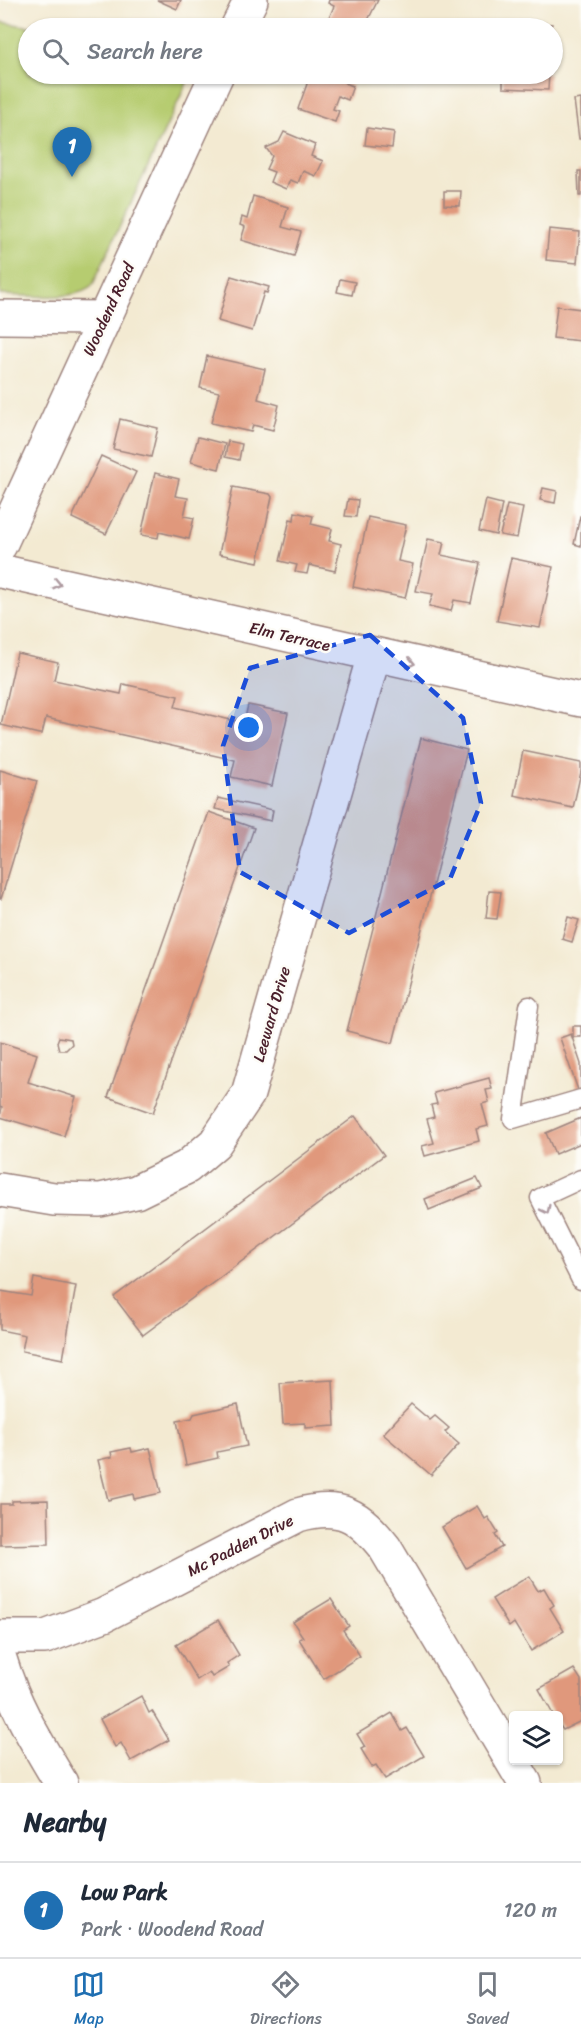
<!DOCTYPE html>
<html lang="en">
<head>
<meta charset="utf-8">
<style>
  body { margin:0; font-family:Sriracha,sans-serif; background:#f6f6f7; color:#1f2937 }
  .controls { position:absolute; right:18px; bottom:18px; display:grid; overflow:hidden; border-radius:6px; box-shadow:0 2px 4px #0004 }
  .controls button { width:54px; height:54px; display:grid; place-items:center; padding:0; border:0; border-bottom:2px solid #e0e1e3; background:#fff; color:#1f2937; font:30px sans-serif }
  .you { position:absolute; left:249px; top:728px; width:21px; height:21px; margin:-15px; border:4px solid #fff; border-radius:50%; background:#1a73e8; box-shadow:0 0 0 9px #1a73e833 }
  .badge { display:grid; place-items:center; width:39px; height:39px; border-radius:50%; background:#1f6fb2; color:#fff; font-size:20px; font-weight:700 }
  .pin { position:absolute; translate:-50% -50px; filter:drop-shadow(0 2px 3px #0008) }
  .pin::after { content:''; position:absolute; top:32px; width:21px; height:18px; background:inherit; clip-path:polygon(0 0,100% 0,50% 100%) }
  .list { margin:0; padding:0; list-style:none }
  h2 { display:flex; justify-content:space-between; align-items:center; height:78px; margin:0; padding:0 24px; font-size:26px }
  h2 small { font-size:20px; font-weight:400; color:#747a83 }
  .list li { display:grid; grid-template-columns:39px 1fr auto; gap:18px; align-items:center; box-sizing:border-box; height:96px; padding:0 24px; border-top:2px solid #e0e1e3 }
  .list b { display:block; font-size:22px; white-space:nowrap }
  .list p { margin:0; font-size:20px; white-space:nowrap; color:#747a83 }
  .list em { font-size:20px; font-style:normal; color:#747a83 }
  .icon { flex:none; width:33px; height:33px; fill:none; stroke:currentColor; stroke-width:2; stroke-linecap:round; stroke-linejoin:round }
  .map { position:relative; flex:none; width:581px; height:1783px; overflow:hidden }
  .search { position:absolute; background:#fff; box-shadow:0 2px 4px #0004; left:18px; right:18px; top:18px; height:66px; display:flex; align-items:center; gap:15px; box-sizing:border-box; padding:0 21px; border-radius:33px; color:#747a83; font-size:22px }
  .sheet { height:174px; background:#fff }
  nav { display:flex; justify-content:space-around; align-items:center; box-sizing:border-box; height:84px; border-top:2px solid #e0e1e3; background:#fff; font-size:16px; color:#747a83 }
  nav a { display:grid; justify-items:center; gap:3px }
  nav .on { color:#1f6fb2 }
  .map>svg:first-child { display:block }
</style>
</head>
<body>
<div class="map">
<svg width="581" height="1783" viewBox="0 0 581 1783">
  <rect width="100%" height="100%" fill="#fdfcf7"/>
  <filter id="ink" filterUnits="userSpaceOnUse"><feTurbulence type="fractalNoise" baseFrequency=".0167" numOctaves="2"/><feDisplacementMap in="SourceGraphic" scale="12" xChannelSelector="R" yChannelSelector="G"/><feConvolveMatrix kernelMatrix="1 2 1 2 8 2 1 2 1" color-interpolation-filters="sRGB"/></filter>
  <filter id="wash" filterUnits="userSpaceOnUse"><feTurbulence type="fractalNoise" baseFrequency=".008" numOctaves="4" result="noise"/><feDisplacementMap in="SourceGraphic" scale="24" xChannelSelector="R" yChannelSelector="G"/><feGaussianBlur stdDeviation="1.35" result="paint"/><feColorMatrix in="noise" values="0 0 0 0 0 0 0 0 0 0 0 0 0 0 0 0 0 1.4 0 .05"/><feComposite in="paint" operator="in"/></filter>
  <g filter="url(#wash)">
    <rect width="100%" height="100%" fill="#f3ead2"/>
    <path fill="#b6cc70" stroke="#80764e" stroke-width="1.5" d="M0 22 39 28H28V74H191L92 286C74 302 24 295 0 295Z"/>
    <g id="blocks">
      <g fill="#e0987b">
        <path d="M157 0H181L177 9Z"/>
        <path d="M329 0H378L364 28H351L329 18 334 6 328 3Z"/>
        <path d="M520 22 552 24V28H520Z"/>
        <path d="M301 74H349L345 83 353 86 348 100 338 96 333 109 339 111 335 122 298 109 307 84Z"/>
        <path d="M385 74H414V82L385 81Z"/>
        <path d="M503 74H549L548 90 503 88Z"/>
        <path d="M581 99V139H579L574 100Z"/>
        <path d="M367 128 394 132 392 148 365 145Z"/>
        <path d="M284 132 315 145 311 156 323 161 316 176 303 171 298 183 290 180 286 189 270 182 274 172 266 169 272 156 266 148 279 142Z"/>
        <path d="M578 171H581V196H579Z"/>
        <path d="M444 191H461L460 206 444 205Z"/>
        <path d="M253 196 288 207 282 227 301 232 294 256 241 240 245 227 240 225 242 217 247 219Z"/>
        <path d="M549 229 580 232 577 263 546 260Z"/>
        <path d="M231 276 269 287 267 293 264 292 252 331 218 321Z"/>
        <path d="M340 279 355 282 352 295 337 292Z"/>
        <path d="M557 306 581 309V341L553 338Z"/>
        <path d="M207 356 265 369 258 399 279 405 273 430 253 425 251 432 211 423 219 392 200 388Z"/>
        <path d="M120 419 158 428 151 457 113 449Z"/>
        <path d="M198 437 225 444 219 469 191 462Z"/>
        <path d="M228 441 242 444 239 460 225 457Z"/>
        <path d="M101 456 136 472 106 534 72 518Z"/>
        <path d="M155 473 179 479 175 496 188 498 184 516 194 518 189 539 159 532 158 538 141 535Z"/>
        <path d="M233 487 270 494 272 497 258 562 219 554Z"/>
        <path d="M543 488 557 491 555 503 540 500Z"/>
        <path d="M348 499 358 500 356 517 345 516Z"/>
        <path d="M486 500 502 504 496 535 479 531Z"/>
        <path d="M507 505 523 508 517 538 500 535Z"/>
        <path d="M295 512 313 516 311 524 332 529 329 541 341 544 335 571 309 565 307 574 295 572 297 565 280 561 290 519 294 520Z"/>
        <path d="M580 516H581V546L574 544Z"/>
        <path d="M368 517 406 525 398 561 413 564 405 598 353 587Z"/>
        <path d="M428 539 444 542 441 555 480 563 471 603 454 600 451 611 429 606 433 594 416 591Z"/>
        <path d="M511 558 553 567 540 628 497 621Z"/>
        <path d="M17 653 58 662 54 680 121 694 123 684 178 696 175 707 244 723 248 705 288 713 272 786 231 777 235 760 46 718 42 734H39L1 725Z"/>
        <path d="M421 738 467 750 393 1043 347 1031Z"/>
        <path d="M523 751 581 763V772L573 808 514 795Z"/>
        <path d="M0 770 37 781 1 899H0Z"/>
        <path d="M218 798 273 810 271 821 215 809Z"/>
        <path d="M209 812 254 828 153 1113 108 1097Z"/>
        <path d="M489 891 501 892 497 919 486 918Z"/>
        <path d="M568 917 579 920 572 942 562 939Z"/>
        <rect x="573" y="1026" width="8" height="11"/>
        <path d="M571 1034 581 1064V1089L578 1090 560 1038Z"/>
        <path d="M59 1037 71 1039 72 1044 66 1050H59L57 1042Z"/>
        <path d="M0 1042 37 1054 28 1082 76 1097 64 1136 0 1117 2 1107 0 1106Z"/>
        <path d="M489 1078 492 1089 486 1090 489 1102 482 1104 488 1126 476 1129 479 1141 425 1156 422 1146 434 1143 427 1119 434 1117 431 1105 437 1104 434 1093Z"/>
        <path d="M355 1116 384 1155 143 1335 114 1297Z"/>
        <path d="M581 1118V1143L555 1154 546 1133Z"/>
        <path d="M477 1178 482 1188 429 1210 425 1199Z"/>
        <path d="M34 1278 76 1286 63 1359 22 1351 25 1335 0 1330V1291L31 1296Z"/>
        <path d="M333 1380 335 1426 305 1428V1423L283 1424 280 1383Z"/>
        <path d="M238 1404 247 1446 217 1452 218 1458 186 1465 177 1421 192 1418 194 1414Z"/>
        <path d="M411 1404 430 1420 435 1416 449 1428 445 1432 459 1444 431 1475 383 1434Z"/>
        <path d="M131 1448 132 1452 150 1448 161 1493 134 1499 133 1494 108 1500 98 1460 112 1457 111 1452Z"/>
        <path d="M48 1500 49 1544 0 1545V1504H12V1501Z"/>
        <path d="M477 1506 485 1519 488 1517 498 1533 495 1535 502 1547 466 1568 442 1527Z"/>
        <path d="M529 1576 538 1591 544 1588 554 1605 550 1608 564 1631 531 1651 514 1623 509 1627 492 1599Z"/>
        <path d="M331 1599 349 1626 343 1630 360 1656 324 1679 299 1639 303 1637 293 1622Z"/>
        <path d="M218 1620 239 1655 227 1663 229 1667 212 1677 209 1672 197 1680 176 1645Z"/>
        <path d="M574 1669 581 1680V1721L563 1730 558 1723V1716H554L539 1689Z"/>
        <path d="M141 1696 149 1713 152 1711 169 1740 131 1761 121 1743 115 1747 100 1719Z"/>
        <path d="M392 1713 402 1731 407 1728 424 1756 385 1779 376 1765 372 1767 361 1749 365 1747 357 1734Z"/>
      </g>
    </g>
  </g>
  <g filter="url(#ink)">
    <use href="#blocks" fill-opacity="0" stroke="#9e847e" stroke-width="1.5"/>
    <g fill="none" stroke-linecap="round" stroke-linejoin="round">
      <g stroke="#9e847e" stroke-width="21">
        <g id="service">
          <path d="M529 1006 513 1119 581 1099"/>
          <path d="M581 1179 540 1198 581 1280"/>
        </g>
      </g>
      <g stroke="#9e847e" stroke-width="36">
        <g id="minor">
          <path d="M237 28 251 0"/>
          <path d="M0 317 104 318"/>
          <path d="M0 545 217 74"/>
          <path d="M0 571 581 700"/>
          <path d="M0 1190 54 1199 100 1200 136 1192 187 1167 215 1143 248 1094 374 655"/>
          <path d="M0 1637H45L104 1615 298 1515C341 1503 359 1515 385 1548L525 1783"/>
          <path d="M0 1659C13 1704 37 1743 61 1783"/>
        </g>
      </g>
      <use href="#service" stroke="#fff" stroke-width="18"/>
      <use href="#minor" stroke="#fff" stroke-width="33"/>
    </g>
    <defs><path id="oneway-chevron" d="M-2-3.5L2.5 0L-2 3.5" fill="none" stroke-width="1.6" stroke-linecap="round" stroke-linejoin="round" transform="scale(1.5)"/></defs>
    <g stroke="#ae9aa0">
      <use href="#oneway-chevron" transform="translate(57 584) rotate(13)"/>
      <use href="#oneway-chevron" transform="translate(411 663) rotate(12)"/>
      <use href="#oneway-chevron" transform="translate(546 1210) rotate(64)"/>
    </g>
  </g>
  <path fill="#1d4ed8" fill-opacity="0.2" stroke="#1d4ed8" stroke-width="4.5" stroke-dasharray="12 8" stroke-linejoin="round" d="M370 635 463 718 481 803 450 879 349 933 240 872 223 746 250 668Z"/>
  <g text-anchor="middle" stroke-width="5" stroke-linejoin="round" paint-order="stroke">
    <g font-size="16" fill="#4a1f2b" stroke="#fdfcf7">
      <text transform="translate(108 309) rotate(-65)" y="6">Woodend Road</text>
      <text transform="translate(290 636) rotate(13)" y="6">Elm Terrace</text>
      <text transform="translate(271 1014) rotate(-74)" y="6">Leeward Drive</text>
      <text transform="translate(240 1545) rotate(-27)" y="6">Mc Padden Drive</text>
    </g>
  </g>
</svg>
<div class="controls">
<button><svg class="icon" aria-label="layers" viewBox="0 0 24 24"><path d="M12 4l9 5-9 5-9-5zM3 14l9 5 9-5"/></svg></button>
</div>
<div class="you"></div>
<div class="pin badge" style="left:72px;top:177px">1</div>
<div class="search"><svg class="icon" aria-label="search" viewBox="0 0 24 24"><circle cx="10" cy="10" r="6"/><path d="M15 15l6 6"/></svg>Search here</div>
</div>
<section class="sheet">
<h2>Nearby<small></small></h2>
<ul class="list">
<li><span class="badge">1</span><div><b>Low Park</b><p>Park · Woodend Road</p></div><em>120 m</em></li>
</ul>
</section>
<nav>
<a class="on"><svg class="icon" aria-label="map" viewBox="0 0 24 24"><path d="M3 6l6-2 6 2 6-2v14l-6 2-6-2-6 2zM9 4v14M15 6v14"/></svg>Map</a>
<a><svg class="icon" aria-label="directions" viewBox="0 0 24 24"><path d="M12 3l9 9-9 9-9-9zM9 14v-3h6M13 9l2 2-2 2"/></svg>Directions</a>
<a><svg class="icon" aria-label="saved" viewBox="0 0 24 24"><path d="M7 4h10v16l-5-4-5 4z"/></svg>Saved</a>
</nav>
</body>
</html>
